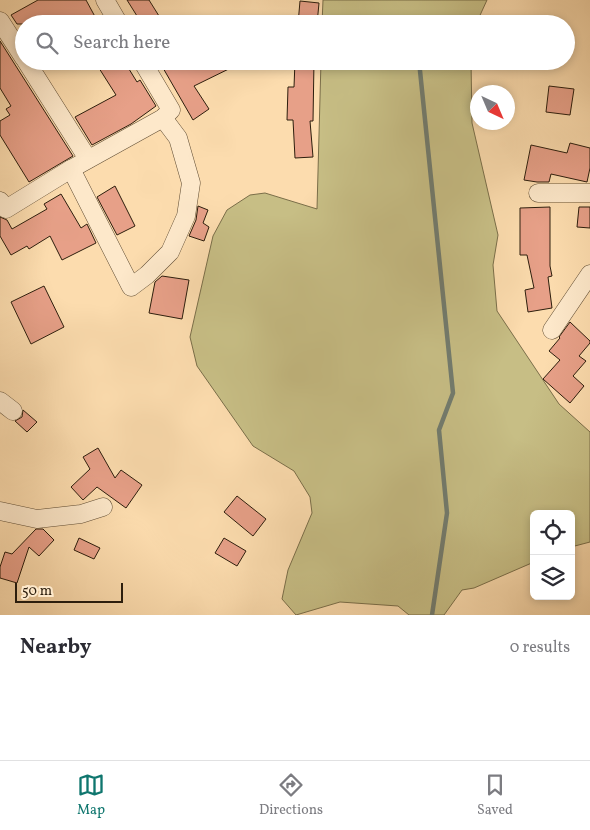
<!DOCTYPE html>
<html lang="en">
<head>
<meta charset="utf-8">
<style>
  body { margin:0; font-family:Vollkorn,serif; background:#f2f2f3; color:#2b2b33 }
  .controls { position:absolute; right:15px; bottom:15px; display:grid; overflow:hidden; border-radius:8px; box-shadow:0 2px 8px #0003 }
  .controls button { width:45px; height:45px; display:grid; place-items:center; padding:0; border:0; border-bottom:1px solid #e1e1e2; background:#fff; color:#2b2b33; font:25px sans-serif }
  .compass { position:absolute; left:470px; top:85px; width:45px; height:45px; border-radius:50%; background:#fff; box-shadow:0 2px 8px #0003; rotate:136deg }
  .scale { position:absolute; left:15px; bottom:12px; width:108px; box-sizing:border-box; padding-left:5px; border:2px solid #2d1e0d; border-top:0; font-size:14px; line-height:18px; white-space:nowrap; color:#2d1e0d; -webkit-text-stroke:4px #fde8ca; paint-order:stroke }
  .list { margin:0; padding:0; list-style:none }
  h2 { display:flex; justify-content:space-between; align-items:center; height:65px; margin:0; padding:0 20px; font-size:21px }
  h2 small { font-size:16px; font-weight:400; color:#7c7c81 }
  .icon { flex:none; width:28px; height:28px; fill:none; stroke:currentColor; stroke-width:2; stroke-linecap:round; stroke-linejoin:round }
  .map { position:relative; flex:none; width:590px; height:615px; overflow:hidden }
  .search { position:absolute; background:#fff; box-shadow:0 2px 8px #0003; left:15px; right:15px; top:15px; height:55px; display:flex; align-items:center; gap:12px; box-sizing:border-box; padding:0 18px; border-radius:28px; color:#7c7c81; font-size:19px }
  .sheet { height:145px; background:#fff }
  nav { display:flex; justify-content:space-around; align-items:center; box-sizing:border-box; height:70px; border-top:1px solid #e1e1e2; background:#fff; font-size:14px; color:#7c7c81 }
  nav a { display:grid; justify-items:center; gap:2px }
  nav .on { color:#0f766e }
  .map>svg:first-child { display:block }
</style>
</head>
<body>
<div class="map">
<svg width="590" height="615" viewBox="0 0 590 615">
  <rect width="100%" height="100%" fill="#fcdcae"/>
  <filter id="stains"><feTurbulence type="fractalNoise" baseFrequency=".004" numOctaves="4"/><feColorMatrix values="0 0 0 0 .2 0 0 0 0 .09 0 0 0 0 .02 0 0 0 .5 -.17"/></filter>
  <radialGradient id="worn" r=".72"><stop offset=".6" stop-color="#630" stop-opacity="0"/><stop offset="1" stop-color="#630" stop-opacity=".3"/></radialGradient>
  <g fill="#c7be85" stroke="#7a6e49">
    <path d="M323 0H487L476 24H322Z"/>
    <path d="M321 61H471L472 123 498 235 493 265 497 311 559 404 590 432V542L571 547V514H534V562L474 588 462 590 444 615H409L398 606 340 602 296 615 282 599 288 570 312 513 310 497 294 471 253 446 197 366 190 337 213 236 227 210 250 195 265 193 317 209Z"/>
  </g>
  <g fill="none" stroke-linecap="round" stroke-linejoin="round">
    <g stroke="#727c6f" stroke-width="4.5">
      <path d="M415 23V24"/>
      <path d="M419 61 453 393 439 430 447 513 432 615"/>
    </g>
  </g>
  <g fill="#e7a088" stroke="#2d1e0d">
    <path d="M38 0H86L99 24H17L11 15Z"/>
    <path d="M127 0H149L164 24H142Z"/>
    <path d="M300 1 319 3 317 24H298Z"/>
    <path d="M0 41 73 156 29 182 0 135V121L10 115 6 109 11 106 0 88Z"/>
    <path d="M103 61H124L137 82 140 80 156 106 131 124 92 145 75 117 116 95 97 65Z"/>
    <path d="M159 61H245L194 86 209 109 193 120Z"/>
    <path d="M295 61H314L313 121H310L313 157 295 158 293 120H287L288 87H294Z"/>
    <path d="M549 86 574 89 570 115 546 112Z"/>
    <path d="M570 143 590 148V168L587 182 551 174 549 182H537L524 180 531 145 567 153Z"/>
    <path d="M115 186 135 226 117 235 97 197Z"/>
    <path d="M61 194 81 228 87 224 96 243 62 260 50 236 29 249 27 246 11 255 0 236V217L7 220 12 229 47 209 44 204Z"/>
    <path d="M198 206 208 210 203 223 209 227 204 241 189 236 196 220Z"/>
    <path d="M550 207V266L552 276 548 277 552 308 528 312 525 290 534 288 527 255H520V208Z"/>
    <path d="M579 207H590V228L577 227Z"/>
    <path d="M162 276 189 280 182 319 149 313 155 282Z"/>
    <path d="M44 286 64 327 31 344 11 302Z"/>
    <path d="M570 322 590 341V343L579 356 586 361 573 376 584 386 570 403 543 379 560 360 549 351 560 338 559 337Z"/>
    <path d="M23 410 37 422 27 432 15 421 22 417Z"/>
    <path d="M98 448 115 478 121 470 142 485 126 508 97 487 83 500 71 487 90 469 83 457Z"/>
    <path d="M237 496 266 519 253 536 224 512Z"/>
    <path d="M36 529H43L54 540 39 556 29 547 17 583 0 578V567L5 552 12 554Z"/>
    <path d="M79 538 100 548 94 559 74 550Z"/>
    <path d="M224 538 246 551 237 566 215 553Z"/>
  </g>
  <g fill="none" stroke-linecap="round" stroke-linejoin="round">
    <g stroke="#614e35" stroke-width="19">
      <g id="minor">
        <path d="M105 0 119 24"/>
        <path d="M0 21 24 58"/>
        <path d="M26 61 88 159"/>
        <path d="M71 169 131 287 147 275 170 252 186 216 191 183 178 138 163 118"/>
        <path d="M538 193H590"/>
        <path d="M0 201 6 209 71 169 163 118 171 110 142 61"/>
        <path d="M552 330 590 274"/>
        <path d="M0 401 13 411"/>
        <path d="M0 511 37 519 81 514 103 507"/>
      </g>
    </g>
    <use href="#minor" stroke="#fde8ca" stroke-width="18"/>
  </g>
  <rect width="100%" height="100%" filter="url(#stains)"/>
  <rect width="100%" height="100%" fill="url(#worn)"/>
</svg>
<div class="controls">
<button><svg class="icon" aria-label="locate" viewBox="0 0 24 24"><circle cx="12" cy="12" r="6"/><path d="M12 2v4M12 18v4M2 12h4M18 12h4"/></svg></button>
<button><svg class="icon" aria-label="layers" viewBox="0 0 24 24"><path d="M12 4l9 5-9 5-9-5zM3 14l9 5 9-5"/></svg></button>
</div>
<svg class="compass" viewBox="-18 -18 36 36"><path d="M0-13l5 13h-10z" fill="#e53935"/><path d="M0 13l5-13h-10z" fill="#7c7c81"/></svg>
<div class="scale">50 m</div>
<div class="search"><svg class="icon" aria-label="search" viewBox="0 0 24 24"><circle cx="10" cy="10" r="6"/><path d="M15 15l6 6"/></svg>Search here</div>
</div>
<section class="sheet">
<h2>Nearby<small>0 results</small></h2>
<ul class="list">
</ul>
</section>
<nav>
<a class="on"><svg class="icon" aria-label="map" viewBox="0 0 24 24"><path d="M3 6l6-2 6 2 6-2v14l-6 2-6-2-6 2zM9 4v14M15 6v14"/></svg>Map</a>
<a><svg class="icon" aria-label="directions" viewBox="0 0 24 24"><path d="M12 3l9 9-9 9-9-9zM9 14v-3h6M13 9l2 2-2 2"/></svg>Directions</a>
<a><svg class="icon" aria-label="saved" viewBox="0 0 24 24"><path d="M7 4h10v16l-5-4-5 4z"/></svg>Saved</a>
</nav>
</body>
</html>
